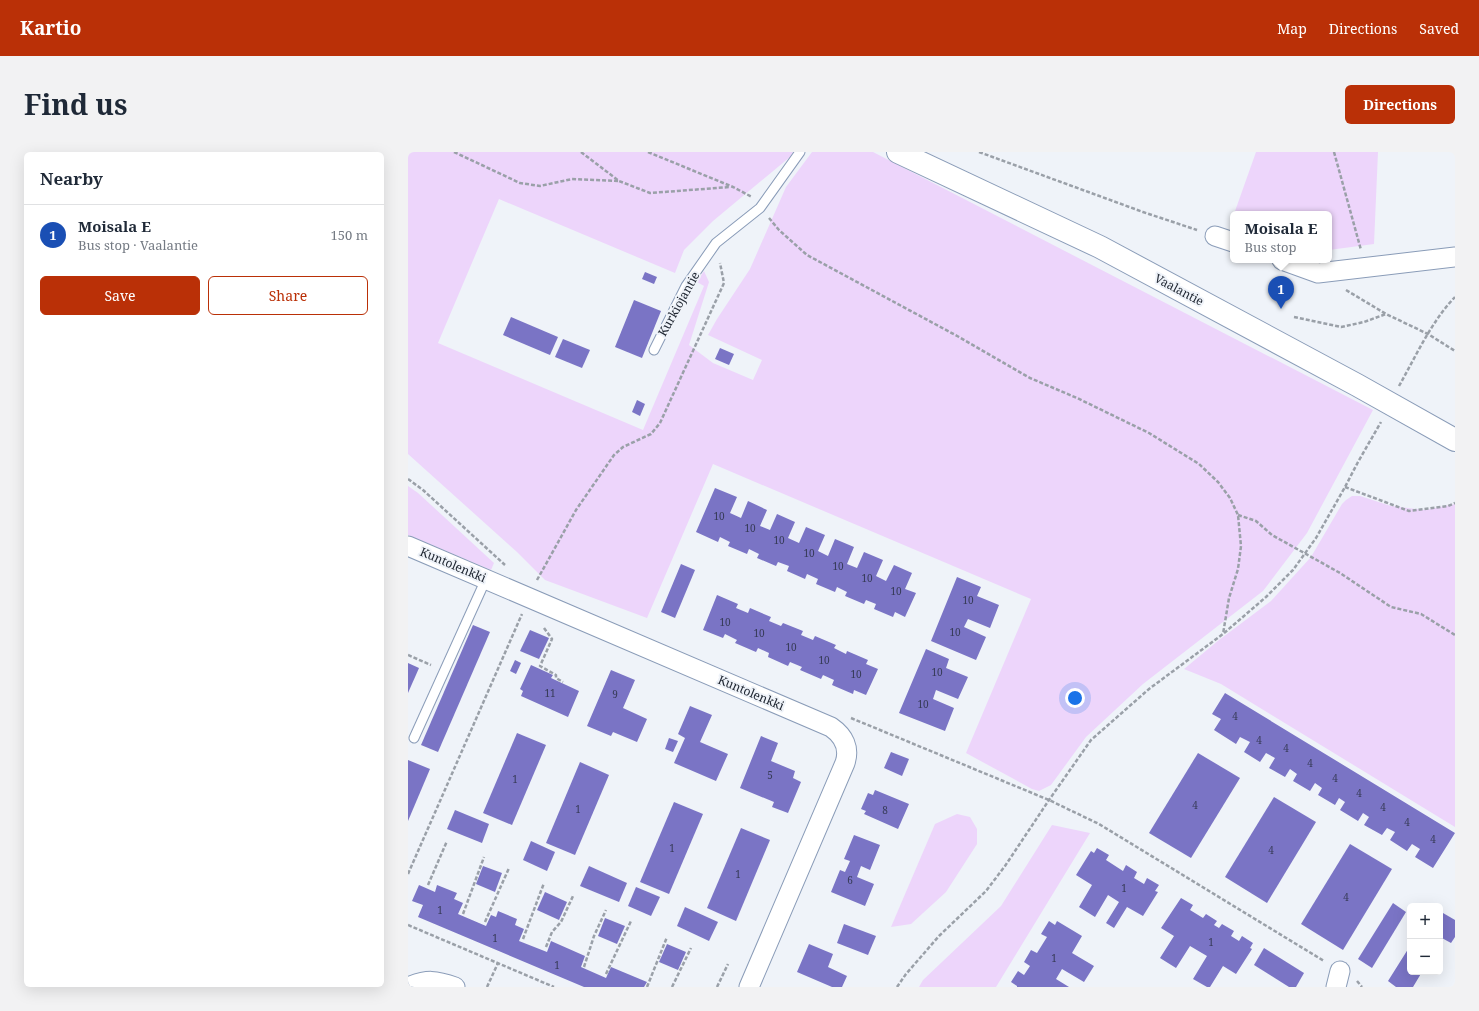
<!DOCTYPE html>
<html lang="en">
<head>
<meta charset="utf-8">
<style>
  body { margin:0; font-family:"Noto Serif",serif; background:#f2f2f3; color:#1f2937 }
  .controls { position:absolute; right:12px; bottom:12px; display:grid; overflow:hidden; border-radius:6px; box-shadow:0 4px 16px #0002 }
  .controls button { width:36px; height:36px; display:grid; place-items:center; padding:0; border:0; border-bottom:1px solid #e0e1e3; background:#fff; color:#1f2937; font:20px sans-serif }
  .you { position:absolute; left:667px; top:546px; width:14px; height:14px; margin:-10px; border:3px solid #fff; border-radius:50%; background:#1a73e8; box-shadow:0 0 0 6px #1a73e833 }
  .badge { display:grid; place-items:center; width:26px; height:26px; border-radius:50%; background:#ba3007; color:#fff; font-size:13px; font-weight:700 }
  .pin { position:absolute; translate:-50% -33px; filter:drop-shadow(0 1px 2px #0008) }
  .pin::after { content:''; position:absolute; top:21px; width:14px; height:12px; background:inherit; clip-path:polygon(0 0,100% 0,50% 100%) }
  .popup { position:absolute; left:822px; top:59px; width:102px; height:52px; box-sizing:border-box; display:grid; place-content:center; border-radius:6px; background:#fff; filter:drop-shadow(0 1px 3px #0005); font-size:13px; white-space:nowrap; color:#747a83 }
  .popup b { font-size:15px; color:#1f2937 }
  .popup::after { content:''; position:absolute; left:50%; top:100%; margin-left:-8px; border:8px solid transparent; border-top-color:#fff }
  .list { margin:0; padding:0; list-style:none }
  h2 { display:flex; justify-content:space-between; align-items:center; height:52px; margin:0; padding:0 16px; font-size:17px }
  h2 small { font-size:13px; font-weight:400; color:#747a83 }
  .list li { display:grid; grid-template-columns:26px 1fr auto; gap:12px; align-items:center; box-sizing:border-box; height:60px; padding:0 16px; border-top:1px solid #e0e1e3 }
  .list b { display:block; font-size:15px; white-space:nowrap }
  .list p { margin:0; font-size:13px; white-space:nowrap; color:#747a83 }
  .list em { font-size:13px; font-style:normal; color:#747a83 }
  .actions { display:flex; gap:8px; padding:12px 16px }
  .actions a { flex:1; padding:9px 0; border:1px solid #ba3007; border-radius:6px; text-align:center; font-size:14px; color:#ba3007 }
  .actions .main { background:#ba3007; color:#fff }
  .map { position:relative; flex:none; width:1047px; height:835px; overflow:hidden; border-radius:6px }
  header { display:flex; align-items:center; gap:24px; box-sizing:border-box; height:56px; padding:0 20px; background:#ba3007; color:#fff }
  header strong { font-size:19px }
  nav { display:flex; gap:22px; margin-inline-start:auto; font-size:14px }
  .intro { display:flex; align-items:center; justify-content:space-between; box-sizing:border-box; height:96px; padding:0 24px }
  h1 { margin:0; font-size:28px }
  .button { padding:10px 18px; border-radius:6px; background:#ba3007; color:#fff; font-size:14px; font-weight:700 }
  main { display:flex; gap:24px; padding:0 24px }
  aside { flex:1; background:#fff; border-radius:6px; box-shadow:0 4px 16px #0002 }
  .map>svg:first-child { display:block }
</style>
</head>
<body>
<header>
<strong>Kartio</strong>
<nav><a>Map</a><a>Directions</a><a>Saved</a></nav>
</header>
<div class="intro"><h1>Find us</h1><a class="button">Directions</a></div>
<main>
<aside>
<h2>Nearby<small></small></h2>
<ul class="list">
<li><span class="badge" style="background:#1a4fb4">1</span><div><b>Moisala E</b><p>Bus stop · Vaalantie</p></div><em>150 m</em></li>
</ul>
<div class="actions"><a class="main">Save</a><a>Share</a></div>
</aside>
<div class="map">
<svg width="1047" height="835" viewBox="0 0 1047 835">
  <rect width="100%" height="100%" fill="#eff3f9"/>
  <g fill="#edd5fb">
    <path d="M0 0H385L382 5 305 69 276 98 267 121 91 47 30 191 235 278 296 134 289 130 296 119 301 130 281 193 305 211 345 228 354 208 300 183 309 167 342 117 378 35 404 0H465L965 258 899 381 855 439 735 532 678 585 643 633 631 639 624 637 558 601 623 447 305 312 239 466 137 428 109 400 0 302Z"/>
    <path d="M848 0H970L966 92 921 98V62H826Z"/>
    <path d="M0 334 10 341 86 411 83 418 0 383Z"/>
    <path d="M944 344H952L983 354 1017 358 1047 352V675L813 532 776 517 811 488 863 449 903 405 934 352 938 348Z"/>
    <path d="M549 662 562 665 569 677V692L538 740 503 772 483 775 527 672Z"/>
    <path d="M644 673 682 681 588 835H511L515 828 593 754Z"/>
  </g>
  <g fill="#7a74c5">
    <path d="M237 120 249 125 246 132 234 127Z"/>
    <path d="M226 148 253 159 234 206 207 195Z"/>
    <path d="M103 165 150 185 142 203 95 183Z"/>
    <path d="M155 187 182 198 174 216 147 205Z"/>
    <path d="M312 196 326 202 321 213 307 207Z"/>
    <path d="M229 248 237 252 232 264 224 260Z"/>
    <path d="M307 336 329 345 322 361 333 366 340 349 359 358 352 374 362 378 369 362 387 370 380 386 391 391 398 375 417 383 410 399 420 404 427 387 446 395 439 412 449 416 456 400 475 408 468 424 478 429 486 413 504 421 497 437 508 441 497 465 487 460 485 465 466 457 468 452 458 448 456 452 437 444 439 440 429 435 427 440 408 432 410 427 399 422 397 427 379 419 381 414 370 410 368 414 349 406 351 402 341 397 339 402 320 394 322 390 312 385 310 390 288 380Z"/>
    <path d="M273 412 287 418 267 466 253 460Z"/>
    <path d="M549 425 573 435 569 444 591 453 582 476 560 467 556 475 578 485 568 508 523 489Z"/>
    <path d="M309 443 330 452 328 456 340 461 342 456 363 465 361 469 373 474 375 471 395 479 393 483 405 488 407 484 428 493 426 496 438 502 439 499 460 508 458 512 470 517 458 543 446 538 445 542 424 533 426 528 415 523 413 527 392 518 394 515 382 510 380 514 360 505 361 501 350 496 348 500 327 491 329 488 317 482 315 486 295 478Z"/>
    <path d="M65 473 82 480 30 600 13 593Z"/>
    <path d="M122 478 141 486 131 507 112 499Z"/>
    <path d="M518 497 541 507 538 516 560 525 550 547 528 538 525 547 546 556 537 579 491 561Z"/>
    <path d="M107 508 113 511 108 522 102 519Z"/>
    <path d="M0 511 11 516 0 541Z"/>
    <path d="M123 513 145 523 143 526 171 539 160 565 113 544 115 539 112 537Z"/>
    <path d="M203 518 227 528 215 556 239 567 229 590 205 580 203 584 179 574Z"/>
    <path d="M817 541 1047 681 1025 716 1007 705 1012 697 1004 692 999 699 982 688 987 680 979 676 974 683 956 673 961 665 955 661 950 669 932 658 937 650 931 646 927 653 910 643 914 636 907 631 902 639 885 629 889 622 882 617 877 625 861 616 867 606 858 601 852 610 836 600 842 590 832 585 828 592 806 578 813 567 804 562Z"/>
    <path d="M282 554 304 563 292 590 320 602 308 629 266 611 277 586 270 582Z"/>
    <path d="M109 581 138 593 104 673 75 661Z"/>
    <path d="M353 584 370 591 363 609 387 619 385 626 393 630 380 661 364 655 366 650 332 636Z"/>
    <path d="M261 586 270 589 265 600 257 597Z"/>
    <path d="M483 600 501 607 494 624 476 616Z"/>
    <path d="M790 601 832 626 783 706 741 681Z"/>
    <path d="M0 608 22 617 0 669Z"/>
    <path d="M172 610 201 623 167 703 138 691Z"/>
    <path d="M467 638 501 652 490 677 456 662 458 659 453 657 460 641 465 643Z"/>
    <path d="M866 645 908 670 859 751 817 725Z"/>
    <path d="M266 650 295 662 261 742 232 730Z"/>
    <path d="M47 658 81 672 74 691 39 677Z"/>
    <path d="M333 676 362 688 328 769 299 756Z"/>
    <path d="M446 683 472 693 462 718 453 714 449 725 466 732 457 754 423 740 432 718 437 720 442 709 436 707Z"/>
    <path d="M123 689 147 700 139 719 115 708Z"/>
    <path d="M942 692 984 717 935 798 893 772Z"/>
    <path d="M689 696 701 703 698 708 715 719 718 713 729 720 726 726 736 732 739 726 751 733 747 739 750 740 735 764 719 755 706 776 698 771 711 750 700 743 687 765 671 755 684 733 668 723 683 699 686 701Z"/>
    <path d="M75 714 94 721 87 740 68 732Z"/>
    <path d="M181 714 219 731 211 750 172 734Z"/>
    <path d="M11 733 27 740 29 733 49 741 46 747 55 751 50 762 78 774 83 763 88 765 90 759 109 767 107 773 116 777 111 789 139 800 143 789 177 804 173 815 198 826 203 815 239 830 236 835H176L10 765 15 753 4 749Z"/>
    <path d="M228 735 252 745 243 764 220 754Z"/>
    <path d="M137 740 159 750 151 768 129 758Z"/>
    <path d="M773 746 785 753 782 758 795 766 798 762 809 769 806 773 811 776 814 772 826 779 823 784 831 789 834 784 845 791 842 796 844 797 828 822 815 814 802 835H799L785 827 799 804 782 794 768 816 752 806 766 784 753 776Z"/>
    <path d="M985 751 998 760 964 816 950 807Z"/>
    <path d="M277 755 310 770 301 789 269 774Z"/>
    <path d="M1035 761 1047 768V785L1043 791 1032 785V766Z"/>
    <path d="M197 766 217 774 209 792 190 784Z"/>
    <path d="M641 769 647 773 649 769 674 784 664 801 686 814 676 830 654 817 648 827 661 835H609V834L603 830 610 819 616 823 622 814 616 810 623 798 629 801 639 785 633 782Z"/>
    <path d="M436 772 468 784 460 803 429 791Z"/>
    <path d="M259 792 278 800 270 818 251 810Z"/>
    <path d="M401 792 425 802 420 815 439 824 434 835H424L389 820Z"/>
    <path d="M1002 794V820H1014L1005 835H988L980 829Z"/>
    <path d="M856 796 896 821 888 835H881L846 813Z"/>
  </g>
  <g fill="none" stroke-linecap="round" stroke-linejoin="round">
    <g stroke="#8a9cb8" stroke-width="11">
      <g id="service">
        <path d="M246 198 278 134 308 91 352 56 392 0"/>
        <path d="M6 586 78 427"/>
      </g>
    </g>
    <g stroke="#8a9cb8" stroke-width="21">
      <g id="minor">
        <path d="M807 84 825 90"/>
        <path d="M874 108 910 121 1047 105"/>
        <path d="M0 394 423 575C436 584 442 596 437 611L341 835"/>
        <path d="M0 835C19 827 28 828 47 835"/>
        <path d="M928 835 932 819"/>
      </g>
    </g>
    <g stroke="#8a9cb8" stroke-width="24">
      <path id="tertiary" d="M490 0 692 95 949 233 1047 288"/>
    </g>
    <g stroke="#9aa0a8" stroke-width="2.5" stroke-dasharray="4 2" stroke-linecap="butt">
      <path d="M46 0 112 31 132 34 164 27 211 29"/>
      <path d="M173 0 211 29 242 41 322 35"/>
      <path d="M240 0 325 35 344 45"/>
      <path d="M571 0 735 60 789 78"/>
      <path d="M926 0 953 98"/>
      <path d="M361 66 371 78 399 103 551 185 622 226 669 246 741 281 791 312 810 330 822 346 830 363 833 394 830 417 821 446 815 482"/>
      <path d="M938 138 978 162 1020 182 1047 199"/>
      <path d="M886 165 933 175 956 170 978 162"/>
      <path d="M991 234C1008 204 1023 170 1047 145"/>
      <path d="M0 327 15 338 97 413"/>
      <path d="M937 335 1001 359 1040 354 1047 351"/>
      <path d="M830 363 848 369 864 383 932 421 983 455 1013 462 1047 483"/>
      <path d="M129 428 168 358 206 303 215 295 243 282 252 271 316 131 312 111"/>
      <path d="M136 476 144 487 132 514 148 523V526L155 530"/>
      <path d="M0 503 23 513"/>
      <path d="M443 566 641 648 691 672 916 809"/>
      <path d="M0 722 114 462"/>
      <path d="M20 733 39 689"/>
      <path d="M55 762 76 705"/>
      <path d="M77 770 101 716"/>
      <path d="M0 773 146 835"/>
      <path d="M115 787 136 731"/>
      <path d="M138 795 144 780 153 770 165 744"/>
      <path d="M176 815 186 784 198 758"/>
      <path d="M198 822 223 769"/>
      <path d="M949 829 954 835"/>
      <path d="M79 835 90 811"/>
      <path d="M239 835 259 785"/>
      <path d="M264 835 283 796"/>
      <path d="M309 835 320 812"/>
      <path d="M489 835 498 822 531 784 578 739 597 714 641 648 683 588 741 537 815 482 858 445 885 418 908 386 937 335 950 310 973 270"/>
    </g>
    <use href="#service" stroke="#fff" stroke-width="9"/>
    <use href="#minor" stroke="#fff" stroke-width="19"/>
    <use href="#tertiary" stroke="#fff" stroke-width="22"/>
  </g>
  <g text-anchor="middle" stroke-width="4" stroke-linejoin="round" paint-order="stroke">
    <g font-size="10" fill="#373b58">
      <text x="311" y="368">10</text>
      <text x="342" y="380">10</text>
      <text x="371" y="392">10</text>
      <text x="401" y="405">10</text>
      <text x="430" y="418">10</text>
      <text x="459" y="430">10</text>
      <text x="488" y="443">10</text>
      <text x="560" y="452">10</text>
      <text x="317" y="474">10</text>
      <text x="547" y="484">10</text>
      <text x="351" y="485">10</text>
      <text x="383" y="499">10</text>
      <text x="416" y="512">10</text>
      <text x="529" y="524">10</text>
      <text x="448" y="526">10</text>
      <text x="142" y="545">11</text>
      <text x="207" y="546">9</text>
      <text x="515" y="556">10</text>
      <text x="827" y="568">4</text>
      <text x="851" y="592">4</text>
      <text x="878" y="600">4</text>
      <text x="902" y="615">4</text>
      <text x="362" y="627">5</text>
      <text x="927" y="630">4</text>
      <text x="107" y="631">1</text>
      <text x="951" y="645">4</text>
      <text x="787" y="657">4</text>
      <text x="975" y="659">4</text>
      <text x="170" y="661">1</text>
      <text x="477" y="662">8</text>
      <text x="999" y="674">4</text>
      <text x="1025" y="691">4</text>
      <text x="264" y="700">1</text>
      <text x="863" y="702">4</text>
      <text x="330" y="726">1</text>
      <text x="442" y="732">6</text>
      <text x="716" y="740">1</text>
      <text x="938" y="749">4</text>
      <text x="32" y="762">1</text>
      <text x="87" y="790">1</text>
      <text x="803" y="794">1</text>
      <text x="646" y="810">1</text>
      <text x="149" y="817">1</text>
    </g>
    <g font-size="12" fill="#212833" stroke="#eff3f9">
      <text transform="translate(771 138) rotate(28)" y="4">Vaalantie</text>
      <text transform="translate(271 152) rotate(-61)" y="4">Kurkiojantie</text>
      <text transform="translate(45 413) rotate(23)" y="4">Kuntolenkki</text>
      <text transform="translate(343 541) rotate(23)" y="4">Kuntolenkki</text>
    </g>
  </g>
</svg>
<div class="controls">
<button>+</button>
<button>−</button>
</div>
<div class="you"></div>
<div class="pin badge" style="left:873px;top:157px;background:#1a4fb4">1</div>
<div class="popup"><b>Moisala E</b>Bus stop</div>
</div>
</main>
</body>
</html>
